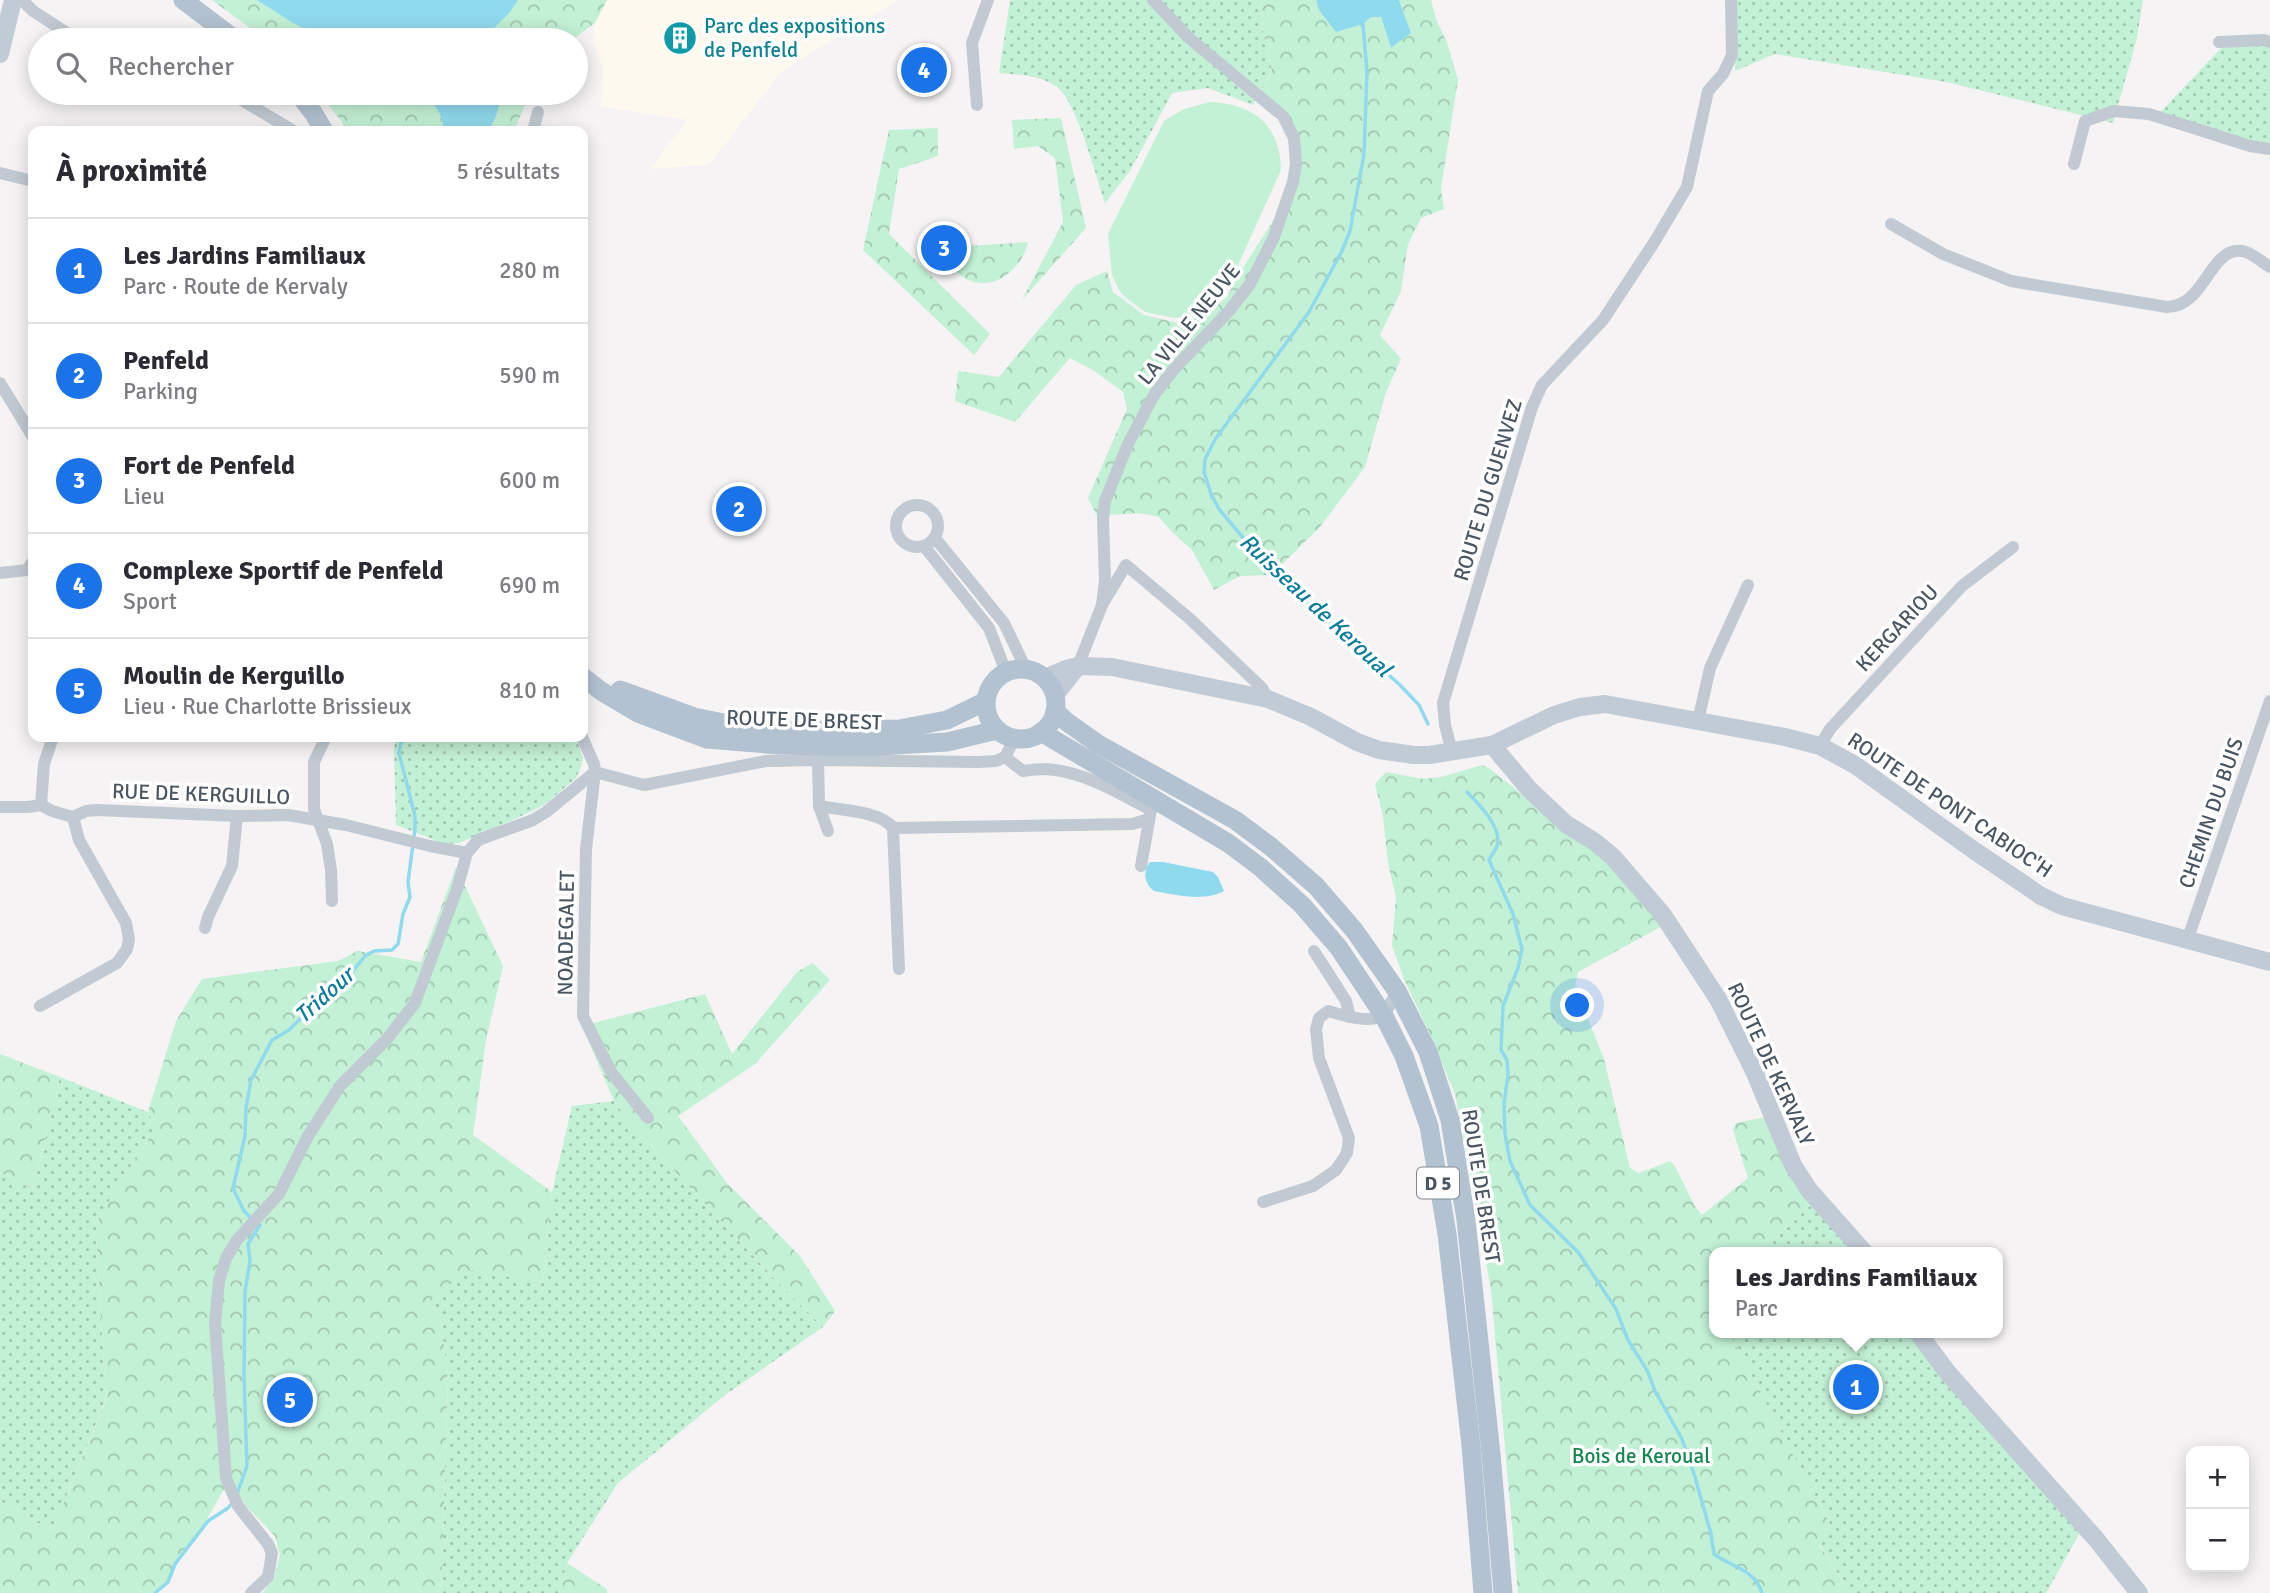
<!DOCTYPE html>
<html lang="fr">
<head>
<meta charset="utf-8">
<style>
  body { margin:0; font-family:Signika,sans-serif; background:#f2f2f3; color:#2b2b33 }
  .controls { position:absolute; right:21px; bottom:21px; display:grid; overflow:hidden; border-radius:14px; box-shadow:0 4px 18px #0003 }
  .controls button { width:63px; height:63px; display:grid; place-items:center; padding:0; border:0; border-bottom:2px solid #e1e1e2; background:#fff; color:#2b2b33; font:35px sans-serif }
  .you { position:absolute; left:1578px; top:1006px; width:24px; height:24px; margin:-18px; border:5px solid #fff; border-radius:50%; background:#1a73e8; box-shadow:0 0 0 10px #1a73e833 }
  .badge { display:grid; place-items:center; width:46px; height:46px; border-radius:50%; background:#1a73e8; color:#fff; font-size:23px; font-weight:700 }
  .pin { position:absolute; translate:-50% -50%; border:4px solid #fff; box-shadow:0 2px 7px #0006 }
  .popup { position:absolute; left:1709px; top:1247px; width:294px; height:91px; box-sizing:border-box; display:grid; place-content:center; border-radius:14px; background:#fff; filter:drop-shadow(0 2px 5px #0005); font-size:23px; white-space:nowrap; color:#7c7c81 }
  .popup b { font-size:26px; color:#2b2b33 }
  .popup::after { content:''; position:absolute; left:50%; top:100%; margin-left:-14px; border:14px solid transparent; border-top-color:#fff }
  .list { margin:0; padding:0; list-style:none }
  h2 { display:flex; justify-content:space-between; align-items:center; height:91px; margin:0; padding:0 28px; font-size:30px }
  h2 small { font-size:23px; font-weight:400; color:#7c7c81 }
  .list li { display:grid; grid-template-columns:46px 1fr auto; gap:21px; align-items:center; box-sizing:border-box; height:105px; padding:0 28px; border-top:2px solid #e1e1e2 }
  .list b { display:block; font-size:26px; white-space:nowrap }
  .list p { margin:0; font-size:23px; white-space:nowrap; color:#7c7c81 }
  .list em { font-size:23px; font-style:normal; color:#7c7c81 }
  .icon { flex:none; width:38px; height:38px; fill:none; stroke:currentColor; stroke-width:2; stroke-linecap:round; stroke-linejoin:round }
  .map { position:relative; flex:none; width:2270px; height:1593px; overflow:hidden }
  .search { position:absolute; background:#fff; box-shadow:0 4px 18px #0003; left:28px; top:28px; width:560px; height:77px; display:flex; align-items:center; gap:18px; box-sizing:border-box; padding:0 24px; border-radius:38px; color:#7c7c81; font-size:26px }
  .panel { position:absolute; background:#fff; box-shadow:0 4px 18px #0003; left:28px; top:126px; width:560px; height:616px; border-radius:14px }
  .map>svg:first-child { display:block }
</style>
</head>
<body>
<div class="map">
<svg width="2270" height="1593" viewBox="0 0 2270 1593">
  <defs>
    <pattern id="grass-dots" width="8" height="8" patternUnits="userSpaceOnUse" patternTransform="scale(1.75)"><rect width="8" height="8" fill="#c3f1d5"/><path d="M2 2h.1M6 6h.1" fill="none" stroke="#a0c6b0" stroke-width="1.8" stroke-linecap="round"/></pattern>
    <pattern id="forest-crowns" width="20" height="18" patternUnits="userSpaceOnUse" patternTransform="scale(1.75)"><rect width="20" height="18" fill="#c3f1d5"/><path d="M2 6a3 3 0 1 1 6 0M12 15a3 3 0 1 1 6 0" fill="none" stroke="#a0c6b0"/></pattern>
  </defs>
  <rect width="100%" height="100%" fill="#f5f3f3"/>
  <path fill="#fdf9ef" d="M607 0H898L782 71 709 165 650 169 687 120 601 106 603 69 593 43 595 23Z"/>
  <g fill="url(#grass-dots)">
    <path d="M1010 0H1260L1263 32 1272 71 1253 105 1208 88 1172 93 1130 171 1105 203C1097 179 1076 100 1057 87 1041 75 1019 75 999 73Z"/>
    <path d="M1736 0H2143L2137 38 2113 123 1946 82 1775 54 1735 71Z"/>
    <path d="M2270 45V153L2154 119 2223 46Z"/>
    <path d="M396 737H576L583 758 580 770 576 778 544 805 513 820 459 843 445 844 396 825 394 748Z"/>
    <path d="M60 1077 148 1112 156 1127 99 1217 96 1236 106 1399 52 1531 0 1501V1172L33 1189Z"/>
    <path d="M614 1101 629 1122 784 1289 823 1327 725 1395 618 1483 567 1563 559 1593H441L448 1381 441 1322 428 1301 469 1270 543 1282 552 1192 572 1106Z"/>
    <path d="M1813 1203 1857 1252H1760Z"/>
    <path d="M1729 1333H1914L2081 1531 2046 1593H1850L1819 1543 1830 1524Z"/>
  </g>
  <g fill="url(#forest-crowns)">
    <path d="M212 0H607L595 23 572 40H266Z"/>
    <path d="M1260 0H1316L1319 10 1363 24 1371 17H1381L1391 48 1411 33 1399 0H1431L1437 22 1447 42 1458 80 1441 188 1444 209 1421 218 1408 244 1401 291 1380 335 1401 359 1386 392 1365 467 1320 527 1271 575 1240 576 1214 590 1192 550 1173 533 1159 517 1139 513 1097 516 1088 498 1127 409 1123 392 1093 370 1070 358 1015 422 955 401 958 371 999 377 1076 285 1107 271 1113 292 1144 315 1178 323 1206 314 1227 297 1239 274 1287 199 1294 138 1259 95 1272 71 1263 32Z"/>
    <path d="M319 93H530L514 131H346L342 122Z"/>
    <path d="M1061 118 1086 228 1022 300 1063 222 1055 158 1038 146 1014 149 1012 120Z"/>
    <path d="M938 128V156L899 169 889 234 990 334 974 355 863 250 889 130Z"/>
    <path d="M1028 242C1021 273 987 297 959 274 954 271 949 268 947 263 944 259 942 253 940 248Z"/>
    <path d="M1482 765 1489 768 1621 873 1664 925 1578 972 1575 986 1604 1059 1630 1168 1639 1173 1670 1161 1675 1166 1694 1205 1702 1215 1748 1178 1733 1130 1736 1123 1766 1117 1813 1203 1760 1252H1714V1295L1711 1298 1714 1305V1333H1729L1830 1524 1819 1544 1850 1593H1518L1491 1290 1455 1094 1433 1041 1404 979 1392 946 1396 898 1388 863 1383 816 1375 784 1386 772 1423 779 1441 777Z"/>
    <path d="M456 867 503 966 486 1040 473 1135 552 1192 543 1282 469 1271 428 1301 441 1322 448 1381 441 1593H262L274 1579 280 1555 275 1536 245 1505 235 1486 224 1489 198 1535 175 1564 168 1582 155 1593H0V1501L52 1531 106 1400 96 1235 99 1217 156 1127 148 1112 176 1021 202 979 338 961 358 951 421 962Z"/>
    <path d="M813 963 830 980 755 1064 678 1116 727 1183 800 1256 835 1311 823 1327 784 1289 629 1122 614 1101 582 1026 705 994 732 1054 798 971Z"/>
    <path d="M0 1054 60 1077 33 1189 0 1172Z"/>
    <path d="M567 1563 607 1589V1593H559Z"/>
  </g>
  <path fill="#c3f1d5" d="M1210 102C1253 104 1280 124 1281 170L1229 285 1224 295 1216 303 1189 316 1174 318 1145 312 1125 297 1119 290 1112 275 1108 234 1164 121 1184 109Z"/>
  <g fill="#90daee">
    <path d="M257 0H518L510 12 482 40H343L319 30H308L293 23Z"/>
    <path d="M1316 0H1399L1411 33 1391 48 1381 17H1371L1363 24 1336 32 1319 10Z"/>
    <path d="M427 93H503L495 119 488 131H445L440 114Z"/>
    <path d="M1150 862H1163L1213 872 1218 877 1224 891C1204 902 1176 895 1154 891 1145 884 1142 872 1150 862Z"/>
  </g>
  <g fill="none" stroke-linecap="round" stroke-linejoin="round">
    <g stroke="#90daee" stroke-width="3.5">
      <path d="M1363 24 1367 72 1364 154 1350 231 1342 251 1309 312 1216 438 1205 459 1204 472 1211 494 1219 509 1261 559 1287 584 1400 685 1419 705 1428 724"/>
      <path d="M1467 792C1478 803 1503 828 1497 846 1495 851 1491 856 1489 860L1513 914 1522 949 1518 968 1503 1006 1501 1050 1507 1060 1508 1074 1504 1104 1505 1134 1510 1161 1530 1205 1578 1252 1616 1309 1628 1340 1648 1372 1655 1391 1682 1439 1695 1477 1711 1534 1714 1554C1731 1567 1755 1569 1762 1593"/>
      <path d="M252 1219 244 1211 233 1188 245 1136 246 1108 251 1080 272 1040 289 1030 306 1013 345 981 365 956 374 951 392 950 398 944 403 914 410 897 408 882 415 829V816L399 753 402 737"/>
      <path d="M237 1494 247 1466 244 1377 245 1292 250 1261 248 1244 260 1225"/>
      <path d="M155 1593 168 1582 175 1564 208 1521 228 1508 232 1503"/>
    </g>
    <g stroke="#c1cad2" stroke-width="12">
      <path d="M22 0 33 11 78 40"/>
      <path d="M2219 42 2264 40 2270 42"/>
      <path d="M220 93 240 99 292 130"/>
      <path d="M977 105 972 43 988 0"/>
      <path d="M533 131 538 112"/>
      <path d="M2074 164 2085 121 2114 111 2149 114 2250 146 2270 149"/>
      <path d="M0 173 33 181"/>
      <path d="M1891 224 1943 254 2011 281 2167 307C2206 306 2209 247 2242 251 2251 252 2262 262 2270 267"/>
      <path d="M0 383 33 437"/>
      <circle cx="917" cy="526" r="21"/>
      <path d="M935 538 1004 623 1026 669"/>
      <path d="M924 546 989 628 1006 672"/>
      <path d="M0 573 27 570 33 561"/>
      <path d="M1102 605 1105 580 1103 519 1105 501 1128 444 1154 395 1174 369 1229 311 1250 284 1274 237 1293 182 1296 164 1294 138 1283 116 1189 38 1153 0"/>
      <path d="M1078 666 1102 605 1126 565 1190 619 1262 688 1268 699"/>
      <path d="M1698 721 1710 668 1748 585"/>
      <path d="M326 737 314 762V809L327 844 331 870 332 901"/>
      <path d="M582 737 594 764 595 772 586 849 583 1016 611 1072 648 1118"/>
      <path d="M1820 746 1830 729 1962 586 2013 547"/>
      <path d="M1452 752 1445 725 1443 703 1532 407 1542 385 1603 320 1655 241 1687 187 1708 91 1723 74 1732 55 1731 0"/>
      <path d="M1005 757 1023 771C1030 770 1038 769 1046 769 1083 771 1119 793 1151 810L1141 866"/>
      <path d="M1005 757 1015 738"/>
      <path d="M818 760 819 806C839 810 881 811 893 828L1132 824 1149 819"/>
      <path d="M595 772 644 785 766 761 818 760 978 762 996 761 1005 757"/>
      <path d="M41 805 44 764 53 737"/>
      <path d="M819 806 828 831"/>
      <path d="M0 807H28L41 805 52 811 73 817 86 811 97 810 237 816 288 815 346 825 430 846 467 853"/>
      <path d="M893 828 899 969"/>
      <path d="M205 928 208 917 232 866 237 816"/>
      <path d="M2188 938 2270 701"/>
      <path d="M1314 951 1346 1001 1350 1017"/>
      <path d="M40 1006 117 963 127 949 129 939 126 923 79 840 73 817"/>
      <path d="M1263 1202 1313 1186 1336 1170 1347 1153 1349 1138 1319 1058 1316 1029 1319 1018 1328 1011C1346 1016 1366 1023 1384 1016L1397 991"/>
      <path d="M251 1593 268 1577 272 1553 268 1544 238 1506 226 1478 215 1323 219 1281 226 1258 237 1240 279 1194 308 1136 340 1086 387 1039 415 1003 457 889 467 853 478 840 533 820 546 812 595 772"/>
    </g>
    <g stroke="#c1cbd6" stroke-width="18">
      <path d="M0 54 13 0"/>
      <path d="M1045 678 1066 669 1078 666 1112 667 1268 699 1311 717 1357 742 1379 750 1414 755H1429L1492 745 1554 715 1580 707 1605 704 1785 737 1820 746 1855 765 1972 849 2041 896 2062 906 2270 962"/>
      <path d="M1055 695 1078 666"/>
      <path d="M1492 745 1529 789 1566 824 1595 842 1613 857 1663 915 1718 999 1755 1073 1793 1165 1809 1190 1864 1252"/>
      <path d="M1918 1333 1948 1373 2096 1539 2139 1593"/>
    </g>
    <g stroke="#b3c2d1" stroke-width="19">
      <path d="M183 0 236 40"/>
      <path d="M298 93 314 114 324 131"/>
      <circle cx="1021" cy="704" r="35"/>
      <path d="M583 677 601 691 638 713 707 739 778 745 861 747 947 742 997 730"/>
      <path d="M620 690 694 717 748 728 784 731 899 729 947 720 986 701"/>
      <path d="M1055 711 1067 722 1098 744 1235 820 1270 846 1316 886 1354 930 1397 991 1428 1052 1450 1120 1466 1220 1491 1454 1503 1593"/>
      <path d="M1041 732 1228 843 1260 867 1302 905 1339 948 1384 1016 1404 1056 1429 1126 1447 1234 1471 1445 1483 1593"/>
    </g>
  </g>
  <defs>
    <g id="building-disc" transform="scale(1.75)"><circle r="9.5" fill="#0f9aa8" stroke="#fff"/><path d="M-4-6H4V6H1V3H-1V6H-4ZM-2.5-4.3h1.7v1.8h-1.7ZM.8-4.3h1.7v1.8H.8ZM-2.5-1h1.7V.8h-1.7ZM.8-1h1.7V.8H.8Z" fill="#fff"/></g>
  </defs>
  <g fill-rule="evenodd">
    <use href="#building-disc" x="680" y="38"/>
  </g>
  <g text-anchor="middle" stroke-width="7" stroke-linejoin="round" paint-order="stroke">
    <rect fill="#fff" stroke="#808990" stroke-width="2" x="1417" y="1167.5" width="42" height="31" rx="5"/>
    <g font-size="19" font-weight="bold" fill="#4a5661">
      <text x="1438" y="1190">D 5</text>
    </g>
    <g font-size="21" fill="#0d838f" stroke="#fff" text-anchor="start">
      <text x="704" y="33">Parc des expositions<tspan x="704" dy="24">de Penfeld</tspan></text>
    </g>
    <g font-size="21" fill="#4a5661" stroke="#fff">
      <text transform="translate(1189 324) rotate(-51)" y="7">LA VILLE NEUVE</text>
      <text transform="translate(1488 490) rotate(-73)" y="7">ROUTE DU GUENVEZ</text>
      <text transform="translate(1897 628) rotate(-47)" y="7">KERGARIOU</text>
      <text transform="translate(804 720) rotate(2)" y="7">ROUTE DE BREST</text>
      <text transform="translate(201 794) rotate(2)" y="7">RUE DE KERGUILLO</text>
      <text transform="translate(1950 805) rotate(34)" y="7">ROUTE DE PONT CABIOC'H</text>
      <text transform="translate(2211 813) rotate(-71)" y="7">CHEMIN DU BUIS</text>
      <text transform="translate(566 933) rotate(-89)" y="7">NOADEGALET</text>
      <text transform="translate(1771 1064) rotate(65)" y="7">ROUTE DE KERVALY</text>
      <text transform="translate(1481 1186) rotate(81)" y="7">ROUTE DE BREST</text>
    </g>
    <g font-size="21" fill="#17864f" stroke="#fff">
      <text x="1641" y="1463">Bois de Keroual</text>
    </g>
    <g font-size="23" font-style="italic" fill="#0c7c9b" stroke="#fff">
      <text transform="translate(1316 605) rotate(43)" y="8">Ruisseau de Keroual</text>
      <text transform="translate(324 995) rotate(-42)" y="8">Tridour</text>
    </g>
  </g>
</svg>
<div class="controls">
<button>+</button>
<button>−</button>
</div>
<div class="you"></div>
<div class="pin badge" style="left:1856px;top:1387px">1</div>
<div class="popup"><b>Les Jardins Familiaux</b>Parc</div>
<div class="pin badge" style="left:739px;top:509px">2</div>
<div class="pin badge" style="left:944px;top:248px">3</div>
<div class="pin badge" style="left:924px;top:70px">4</div>
<div class="pin badge" style="left:290px;top:1400px">5</div>
<div class="search"><svg class="icon" aria-label="search" viewBox="0 0 24 24"><circle cx="10" cy="10" r="6"/><path d="M15 15l6 6"/></svg>Rechercher</div>
<section class="panel">
<h2>À proximité<small>5 résultats</small></h2>
<ul class="list">
<li><span class="badge">1</span><div><b>Les Jardins Familiaux</b><p>Parc · Route de Kervaly</p></div><em>280 m</em></li>
<li><span class="badge">2</span><div><b>Penfeld</b><p>Parking</p></div><em>590 m</em></li>
<li><span class="badge">3</span><div><b>Fort de Penfeld</b><p>Lieu</p></div><em>600 m</em></li>
<li><span class="badge">4</span><div><b>Complexe Sportif de Penfeld</b><p>Sport</p></div><em>690 m</em></li>
<li><span class="badge">5</span><div><b>Moulin de Kerguillo</b><p>Lieu · Rue Charlotte Brissieux</p></div><em>810 m</em></li>
</ul>
</section>
</div>
</body>
</html>
